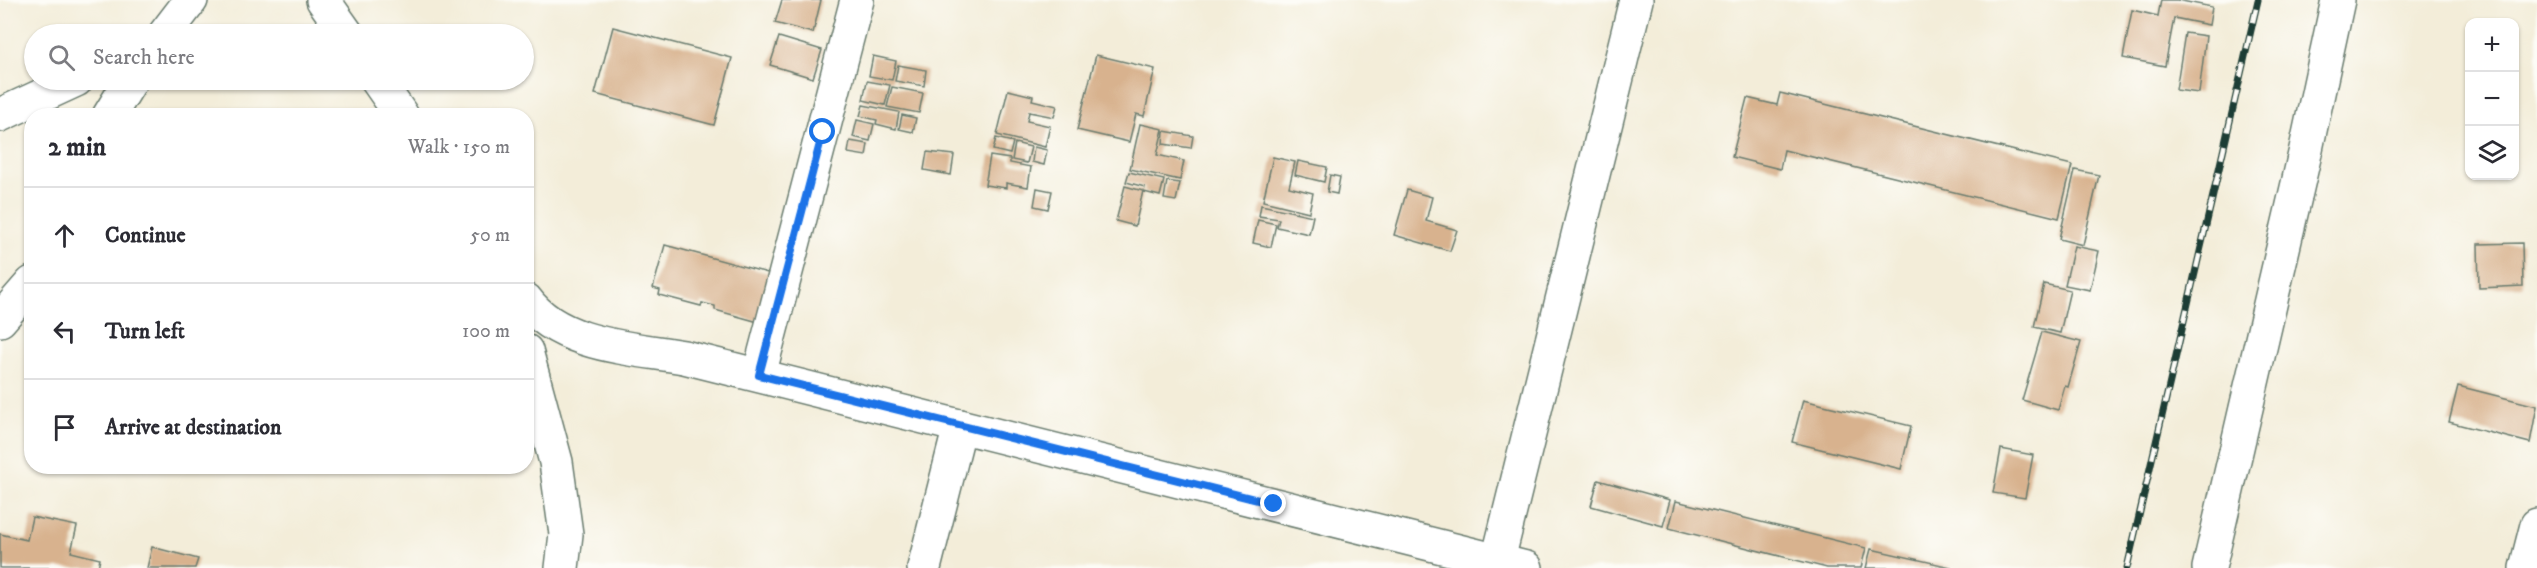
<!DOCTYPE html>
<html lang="en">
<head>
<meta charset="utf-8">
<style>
  body { margin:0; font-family:"IM FELL DW Pica",serif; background:#f2f2f3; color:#2b2b33 }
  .controls { position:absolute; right:18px; top:18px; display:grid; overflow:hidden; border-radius:12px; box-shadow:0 2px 4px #0004 }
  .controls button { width:54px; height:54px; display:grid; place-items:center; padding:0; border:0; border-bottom:2px solid #e1e1e2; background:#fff; color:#2b2b33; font:30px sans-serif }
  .stop { position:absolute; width:18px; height:18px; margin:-14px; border:4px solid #1a73e8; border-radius:50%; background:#fff }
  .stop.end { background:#1a73e8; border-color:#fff; box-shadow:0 2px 6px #0008 }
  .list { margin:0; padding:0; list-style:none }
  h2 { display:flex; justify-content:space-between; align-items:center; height:78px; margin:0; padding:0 24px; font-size:26px }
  h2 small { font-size:20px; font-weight:400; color:#7c7c81 }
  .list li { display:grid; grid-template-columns:39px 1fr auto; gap:18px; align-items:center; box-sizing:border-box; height:96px; padding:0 24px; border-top:2px solid #e1e1e2 }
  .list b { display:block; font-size:22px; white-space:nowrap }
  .list em { font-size:20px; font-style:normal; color:#7c7c81 }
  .icon { flex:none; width:33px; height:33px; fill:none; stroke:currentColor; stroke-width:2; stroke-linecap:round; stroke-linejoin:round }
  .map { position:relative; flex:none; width:2537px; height:568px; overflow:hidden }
  .search { position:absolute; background:#fff; box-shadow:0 2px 4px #0004; left:24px; top:24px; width:510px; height:66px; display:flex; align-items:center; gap:15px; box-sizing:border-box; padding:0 21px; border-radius:33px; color:#7c7c81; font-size:22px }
  .panel { position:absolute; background:#fff; box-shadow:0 2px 4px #0004; left:24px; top:108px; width:510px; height:366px; border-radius:24px }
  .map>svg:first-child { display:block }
</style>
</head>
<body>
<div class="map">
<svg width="2537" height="568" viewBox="0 0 2537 568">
  <rect width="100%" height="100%" fill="#fdfcf7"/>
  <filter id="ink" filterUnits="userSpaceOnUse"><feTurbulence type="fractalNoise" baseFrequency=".0167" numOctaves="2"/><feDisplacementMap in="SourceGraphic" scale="12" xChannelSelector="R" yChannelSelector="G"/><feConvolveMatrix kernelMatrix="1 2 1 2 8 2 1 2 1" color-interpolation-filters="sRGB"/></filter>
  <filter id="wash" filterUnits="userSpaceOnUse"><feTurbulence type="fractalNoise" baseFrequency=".008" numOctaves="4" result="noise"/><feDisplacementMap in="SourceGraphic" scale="24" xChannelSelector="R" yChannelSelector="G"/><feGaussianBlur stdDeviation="1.35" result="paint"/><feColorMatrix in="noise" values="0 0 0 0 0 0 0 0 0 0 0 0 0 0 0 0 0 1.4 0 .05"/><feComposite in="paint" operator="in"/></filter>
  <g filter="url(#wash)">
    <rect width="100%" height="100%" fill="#f3edd9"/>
    <g id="blocks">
      <g fill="#d8b28e">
        <path d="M782 0H821L813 33 775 23Z"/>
        <path d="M2161 0H2177L2212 7 2209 25 2174 18 2165 66 2123 58 2132 10 2158 16Z"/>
        <path d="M613 27 732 58 714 125 595 94Z"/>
        <path d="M2185 33 2206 36 2199 93 2176 90Z"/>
        <path d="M779 37 822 50 813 78 770 65Z"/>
        <path d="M1096 55 1155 69 1144 116 1136 114 1129 142 1077 130Z"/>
        <path d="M873 56 896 61 892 80 869 76Z"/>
        <path d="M898 65 926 70 924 86 895 81Z"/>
        <path d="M867 81 890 85 885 105 863 100Z"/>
        <path d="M892 87 923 93 919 113 887 107Z"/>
        <path d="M1008 90 1033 96 1032 100 1057 106 1054 117 1029 112 1027 121 1050 126 1045 147 997 135Z"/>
        <path d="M1780 93 2072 165 2059 218 1784 150 1780 169 1732 157 1747 98 1777 105Z"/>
        <path d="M863 105 899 112 896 129 876 124 877 120 860 116Z"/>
        <path d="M902 115 916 118 913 132 899 129Z"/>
        <path d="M857 120 874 124 870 141 853 137Z"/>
        <path d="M1140 124 1163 129 1157 155 1184 161 1180 180 1130 169Z"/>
        <path d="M1164 131 1193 136 1191 148 1163 144Z"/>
        <path d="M996 138 1013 142 1010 154 993 150Z"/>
        <path d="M850 141 868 144 866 156 848 153Z"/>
        <path d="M1015 143 1031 147 1027 163 1012 160Z"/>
        <path d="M1034 147 1047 150 1044 165 1032 162Z"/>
        <path d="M927 152 954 155 951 175 924 170Z"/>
        <path d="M990 156 1010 159V163L1031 167 1028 187 1006 183V188L985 185Z"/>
        <path d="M1273 157 1295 162 1289 187 1313 193 1309 212 1263 201Z"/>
        <path d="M1298 161 1327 167 1324 182 1295 175Z"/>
        <path d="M2075 170 2099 175 2083 245 2059 239Z"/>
        <path d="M1129 172 1164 180 1160 196 1144 192 1145 187 1126 182Z"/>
        <path d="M1330 175 1340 177 1337 194 1327 192Z"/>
        <path d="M1167 181 1180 183 1176 201 1164 199Z"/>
        <path d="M1125 186 1143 191 1135 226 1116 221Z"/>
        <path d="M1037 188 1052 191 1048 209 1034 206Z"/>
        <path d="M1407 190 1432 197 1426 221 1457 230 1450 251 1394 235Z"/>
        <path d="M1261 205 1313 216 1309 234 1277 227 1279 219 1259 216Z"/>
        <path d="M1258 220 1276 224 1271 247 1253 243Z"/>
        <path d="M2522 243 2523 286 2479 288 2478 244Z"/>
        <path d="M665 245 775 275 762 323 715 310V306L702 303 701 306 659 295 660 290 653 288Z"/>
        <path d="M2074 246 2099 251 2090 290 2065 285Z"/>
        <path d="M2044 284 2070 290 2060 333 2034 327Z"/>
        <path d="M2042 332 2081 342 2068 387 2065 386 2058 410 2022 400Z"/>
        <path d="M2458 386 2537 406 2530 443 2449 422Z"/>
        <path d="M1803 400 1911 426 1901 469 1792 442Z"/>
        <path d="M2001 449 2033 455 2025 498 1993 493Z"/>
        <path d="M1598 480 1670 500 1663 526 1591 506Z"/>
        <path d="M1676 501 1866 548 1861 568H1827L1669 528Z"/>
        <path d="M32 517 77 526 71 552 100 559 98 568H0V534L27 540Z"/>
        <path d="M152 547 198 559 195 568H147Z"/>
        <path d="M1871 549 1951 567V568H1866Z"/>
      </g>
    </g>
  </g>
  <g filter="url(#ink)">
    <use href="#blocks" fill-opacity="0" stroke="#697b6e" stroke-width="1.5"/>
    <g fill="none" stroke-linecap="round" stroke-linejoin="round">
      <g stroke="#697b6e" stroke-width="36">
        <g id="minor">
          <path d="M323 0 347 34"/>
          <path d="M165 34 191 0"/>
          <path d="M377 80 402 116"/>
          <path d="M0 115 76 80"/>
          <path d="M109 116 131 80"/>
          <path d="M526 300C560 346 632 348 684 357L1526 568"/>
          <path d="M0 320 32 283"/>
          <path d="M526 351 556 462 566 534 562 568"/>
          <path d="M759 375 857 0"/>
          <path d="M924 568 960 426"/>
          <path d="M1496 568 1636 0"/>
          <path d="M2209 568 2306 149 2338 0"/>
          <path d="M2526 568 2537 525"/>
        </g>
      </g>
      <use href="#minor" stroke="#fff" stroke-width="33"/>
      <g stroke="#1f3d34" stroke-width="7">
        <path id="rail" d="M2127 568 2258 0"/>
      </g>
      <use href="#rail" stroke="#fdfcf7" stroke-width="4.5" stroke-dasharray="14" stroke-linecap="butt"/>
    </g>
  </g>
  <g fill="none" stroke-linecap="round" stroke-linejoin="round" filter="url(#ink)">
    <path stroke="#1a73e8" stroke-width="8" d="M823 132 759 375 1274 504"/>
  </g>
</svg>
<div class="controls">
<button>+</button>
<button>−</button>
<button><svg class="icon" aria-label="layers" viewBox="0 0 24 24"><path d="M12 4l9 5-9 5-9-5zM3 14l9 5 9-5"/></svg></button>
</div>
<div class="stop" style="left:823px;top:132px"></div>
<div class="stop end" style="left:1274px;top:504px"></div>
<div class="search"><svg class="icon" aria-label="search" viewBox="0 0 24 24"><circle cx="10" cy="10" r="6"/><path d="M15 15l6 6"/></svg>Search here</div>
<section class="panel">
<h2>2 min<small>Walk · 150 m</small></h2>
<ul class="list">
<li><svg class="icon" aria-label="ahead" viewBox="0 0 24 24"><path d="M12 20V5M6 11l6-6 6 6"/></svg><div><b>Continue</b></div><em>50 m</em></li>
<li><svg class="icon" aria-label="left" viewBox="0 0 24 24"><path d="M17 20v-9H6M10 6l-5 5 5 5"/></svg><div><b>Turn left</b></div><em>100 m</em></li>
<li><svg class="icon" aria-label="arrive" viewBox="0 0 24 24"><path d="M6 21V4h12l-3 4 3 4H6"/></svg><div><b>Arrive at destination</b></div></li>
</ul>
</section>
</div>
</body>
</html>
